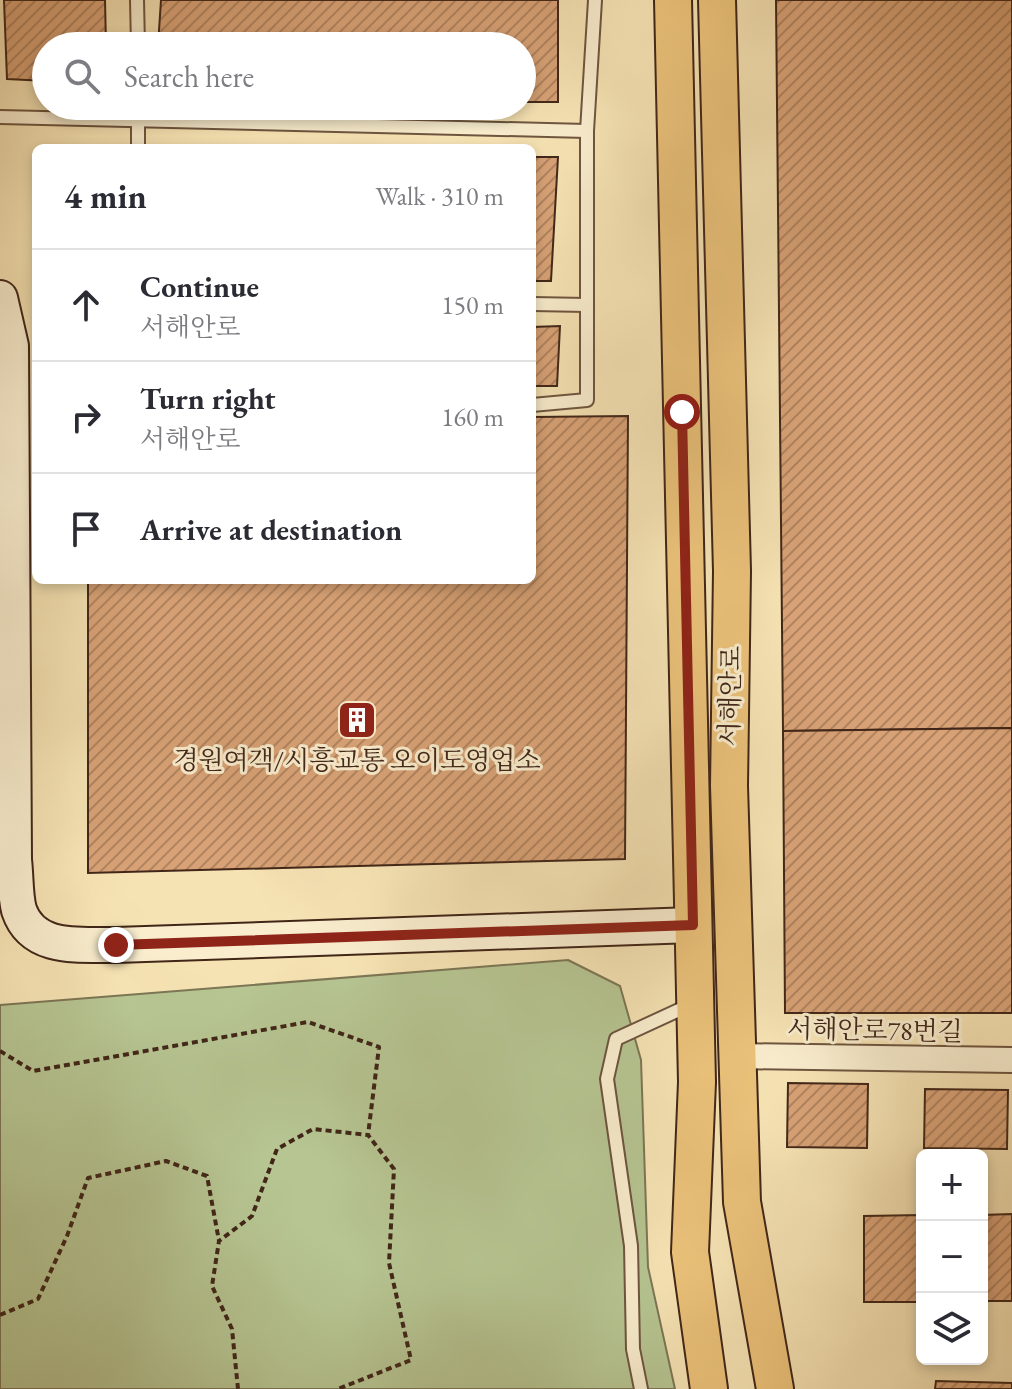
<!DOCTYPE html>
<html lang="en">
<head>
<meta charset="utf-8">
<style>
  body { margin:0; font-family:"EB Garamond","Noto Serif KR",serif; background:#f2f2f3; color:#2b2b33 }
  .controls { position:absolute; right:24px; bottom:24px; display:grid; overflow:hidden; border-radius:12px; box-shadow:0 4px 12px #0003 }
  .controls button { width:72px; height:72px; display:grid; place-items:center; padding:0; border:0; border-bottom:2px solid #e1e1e2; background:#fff; color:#2b2b33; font:40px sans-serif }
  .stop { position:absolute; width:24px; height:24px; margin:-18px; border:6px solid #8f2418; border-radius:50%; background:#fff }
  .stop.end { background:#8f2418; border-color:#fff; box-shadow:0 2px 8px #0008 }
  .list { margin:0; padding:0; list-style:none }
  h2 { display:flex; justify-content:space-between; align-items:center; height:104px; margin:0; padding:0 32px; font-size:34px }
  h2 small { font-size:26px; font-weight:400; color:#7c7c81 }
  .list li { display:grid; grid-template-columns:52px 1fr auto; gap:24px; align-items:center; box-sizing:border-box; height:112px; padding:0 32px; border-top:2px solid #e1e1e2 }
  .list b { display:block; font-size:30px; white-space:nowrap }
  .list p { margin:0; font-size:26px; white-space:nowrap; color:#7c7c81 }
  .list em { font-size:26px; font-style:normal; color:#7c7c81 }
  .icon { flex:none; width:44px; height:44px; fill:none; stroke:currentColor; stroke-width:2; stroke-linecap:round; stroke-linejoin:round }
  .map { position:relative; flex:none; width:1012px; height:1389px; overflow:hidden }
  .search { position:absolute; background:#fff; box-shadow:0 4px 12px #0003; left:32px; top:32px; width:504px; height:88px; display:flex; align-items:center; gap:20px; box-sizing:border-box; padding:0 28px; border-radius:44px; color:#7c7c81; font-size:30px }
  .panel { position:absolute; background:#fff; box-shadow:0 4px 12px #0003; left:32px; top:144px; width:504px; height:440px; border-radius:12px }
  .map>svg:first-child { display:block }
</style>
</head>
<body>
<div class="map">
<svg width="1012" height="1389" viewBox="0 0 1012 1389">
  <defs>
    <pattern id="building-hatch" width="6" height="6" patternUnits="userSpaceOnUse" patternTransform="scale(2)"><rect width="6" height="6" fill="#d8a276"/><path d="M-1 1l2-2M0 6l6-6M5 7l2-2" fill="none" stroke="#b18460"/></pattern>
  </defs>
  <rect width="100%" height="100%" fill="#f6e3b4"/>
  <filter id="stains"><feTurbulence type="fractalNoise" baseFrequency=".0025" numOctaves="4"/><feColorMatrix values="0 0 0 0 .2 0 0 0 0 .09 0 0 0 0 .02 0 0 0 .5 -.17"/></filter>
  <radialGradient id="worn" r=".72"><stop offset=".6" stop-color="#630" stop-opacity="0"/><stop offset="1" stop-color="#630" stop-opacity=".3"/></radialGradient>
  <path fill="#b6c592" stroke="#7c7655" stroke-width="2" d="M568 960 620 986 641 1060 648 1267 675 1389H0V1005Z"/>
  <g fill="url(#building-hatch)" stroke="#412618" stroke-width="2">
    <path d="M4 0H105L106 46H46V81L7 79Z"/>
    <path d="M161 0H558V102H522V46H158Z"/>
    <path d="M776 0H1012V728L783 731Z"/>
    <path d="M532 157H558L551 281H532Z"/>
    <path d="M560 326 557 386H532V327Z"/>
    <path d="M628 416 625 859 88 873V580H532V417Z"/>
    <path d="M1012 728V1013H785L783 731Z"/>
    <path d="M788 1083 868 1084 867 1148 787 1147Z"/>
    <path d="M925 1089 1008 1090 1007 1149 924 1148Z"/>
    <path d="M1012 1214V1301H982V1215Z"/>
    <path d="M922 1215V1302H864V1216Z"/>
    <path d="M936 1381 1012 1383V1389H935Z"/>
  </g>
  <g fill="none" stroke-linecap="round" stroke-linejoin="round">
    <g stroke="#6e553f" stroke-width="16">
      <g id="lane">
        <path d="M137 0 138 46"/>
        <path d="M138 106V148"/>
        <path d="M0 117 587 131"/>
        <path d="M532 304 587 305"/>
        <path d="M532 405 587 400V131L595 0"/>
        <path d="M641 1389 633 1349 631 1246 607 1079 616 1039 692 1004"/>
      </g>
    </g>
    <g stroke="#6e553f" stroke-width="28">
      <path id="street" d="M737 1056 1012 1060"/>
    </g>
    <g stroke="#412618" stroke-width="38">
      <path id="secondary" d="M0 298 11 346 14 860C16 876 15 895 19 910 33 952 82 944 116 945L693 925"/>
    </g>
    <g stroke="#412618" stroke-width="40">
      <g id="primary">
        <path d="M673 0 697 1082 690 1252 709 1389"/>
        <path d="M717 0 732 571 729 786 742 1202 775 1389"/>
      </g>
    </g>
    <g stroke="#412618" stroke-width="4" stroke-dasharray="6 4" stroke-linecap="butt">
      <path d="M0 1051 33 1071 308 1022 379 1047 368 1135"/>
      <path d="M0 1315 38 1299 67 1236 88 1178 166 1161 207 1176 219 1241"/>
      <path d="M238 1389 232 1329 212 1286 219 1241 252 1216 277 1149 313 1129 368 1135 394 1169 389 1263 411 1360 338 1389"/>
    </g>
    <use href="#lane" stroke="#f9edce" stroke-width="12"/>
    <use href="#street" stroke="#f9edce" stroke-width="24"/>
    <use href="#secondary" stroke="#f9edce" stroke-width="34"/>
    <use href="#primary" stroke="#ebc27a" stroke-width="36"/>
  </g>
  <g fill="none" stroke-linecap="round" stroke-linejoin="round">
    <path stroke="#8f2418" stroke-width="10" d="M116 945 693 925 682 412"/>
  </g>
  <defs>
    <g id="building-square" transform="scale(2)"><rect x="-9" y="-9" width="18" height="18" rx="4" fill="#8f2418" stroke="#f9edce"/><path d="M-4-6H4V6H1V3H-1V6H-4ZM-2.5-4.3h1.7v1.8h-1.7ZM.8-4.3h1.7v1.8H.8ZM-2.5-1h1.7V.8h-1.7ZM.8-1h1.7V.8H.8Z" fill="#fff"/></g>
  </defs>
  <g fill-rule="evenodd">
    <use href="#building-square" x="357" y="720"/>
  </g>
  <g text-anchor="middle" stroke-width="6" stroke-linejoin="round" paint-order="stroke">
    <g font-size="26" fill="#412618" stroke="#f9edce">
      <text transform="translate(730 696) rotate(-89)" y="9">서해안로</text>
      <text transform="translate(875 1030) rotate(1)" y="9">서해안로78번길</text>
    </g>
    <g font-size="26" fill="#412618" stroke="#f9edce">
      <text x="357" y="769">경원여객/시흥교통 오이도영업소</text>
    </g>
  </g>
  <rect width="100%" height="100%" filter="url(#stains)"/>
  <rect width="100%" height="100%" fill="url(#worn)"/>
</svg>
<div class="controls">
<button>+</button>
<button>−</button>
<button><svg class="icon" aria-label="layers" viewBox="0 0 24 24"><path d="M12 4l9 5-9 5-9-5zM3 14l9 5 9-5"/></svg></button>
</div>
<div class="stop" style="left:682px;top:412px"></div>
<div class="stop end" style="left:116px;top:945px"></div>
<div class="search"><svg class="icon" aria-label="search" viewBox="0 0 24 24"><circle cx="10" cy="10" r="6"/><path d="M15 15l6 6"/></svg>Search here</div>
<section class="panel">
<h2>4 min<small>Walk · 310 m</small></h2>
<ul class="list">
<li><svg class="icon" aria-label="ahead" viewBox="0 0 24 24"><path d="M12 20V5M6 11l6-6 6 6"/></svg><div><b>Continue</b><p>서해안로</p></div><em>150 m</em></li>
<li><svg class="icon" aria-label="right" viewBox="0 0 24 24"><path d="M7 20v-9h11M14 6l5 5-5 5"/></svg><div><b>Turn right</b><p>서해안로</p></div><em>160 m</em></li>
<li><svg class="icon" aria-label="arrive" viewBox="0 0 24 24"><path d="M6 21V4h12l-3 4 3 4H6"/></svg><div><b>Arrive at destination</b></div></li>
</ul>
</section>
</div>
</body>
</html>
